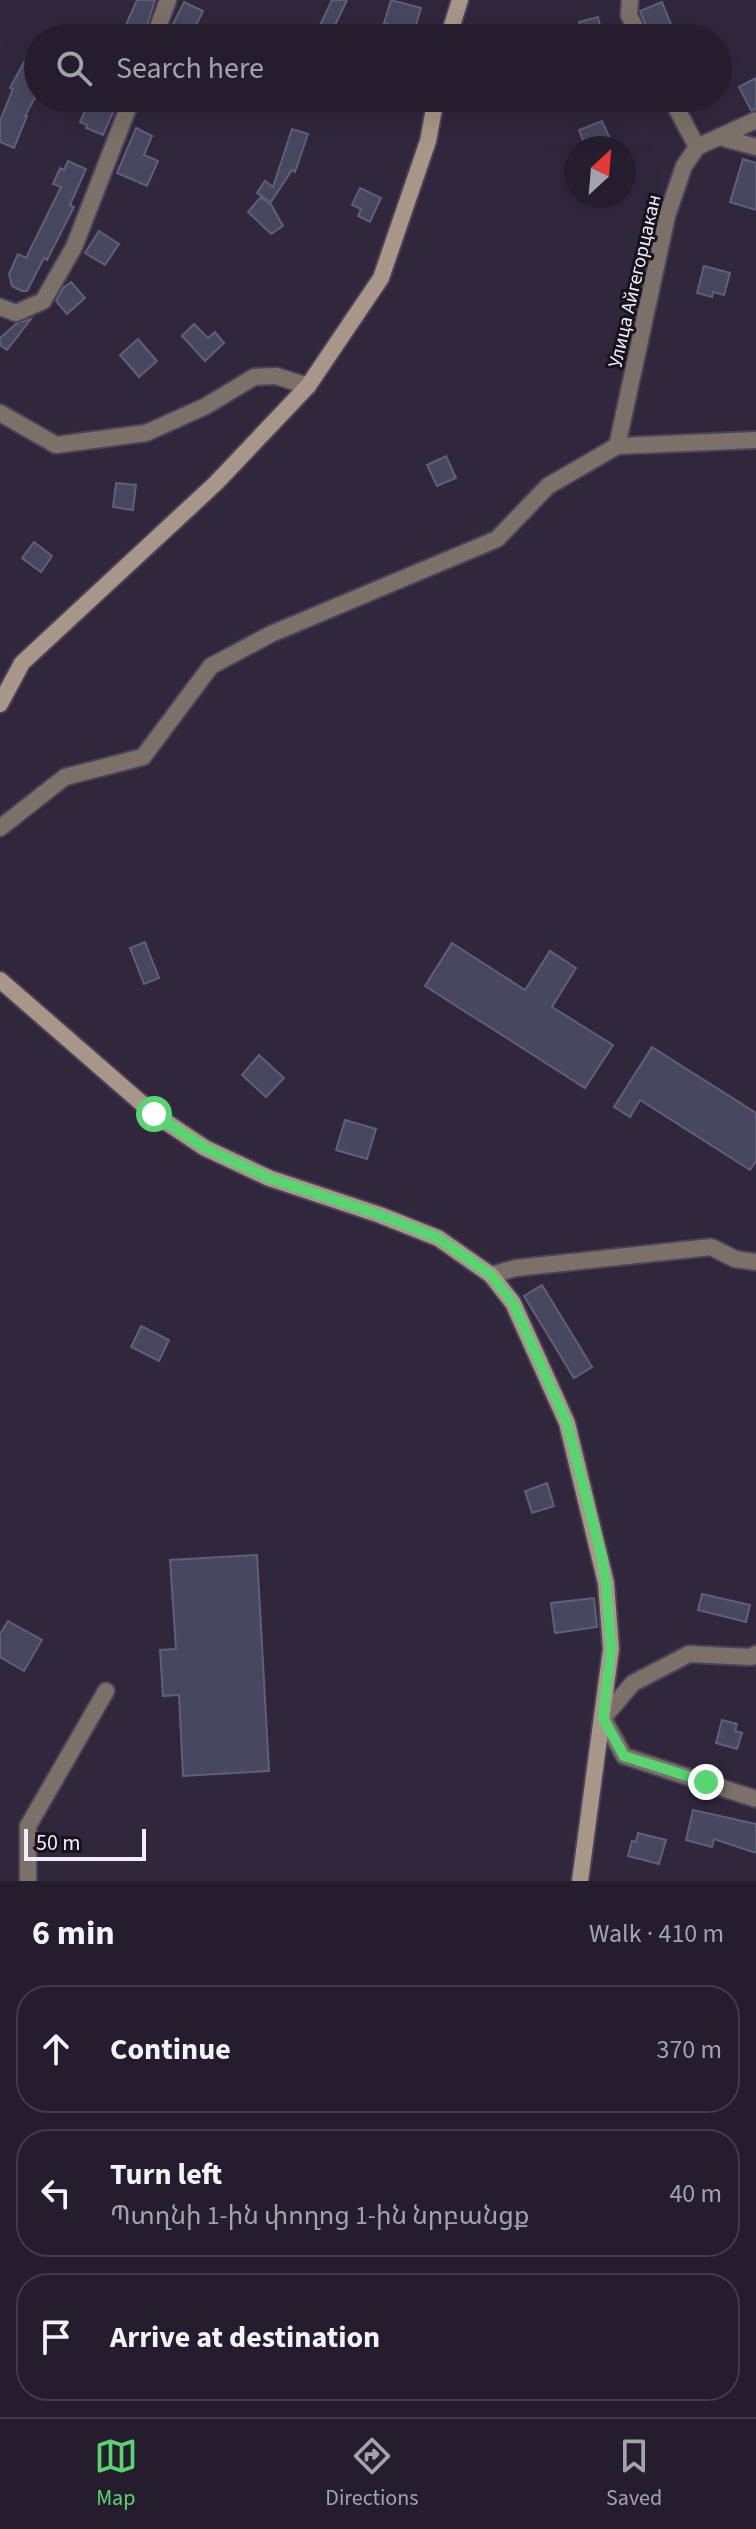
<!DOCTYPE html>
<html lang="en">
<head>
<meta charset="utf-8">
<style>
  body { margin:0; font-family:"Source Sans 3","Noto Sans Armenian",sans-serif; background:#312a3a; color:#f1f3f6 }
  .compass { position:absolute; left:564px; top:136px; width:72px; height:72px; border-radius:50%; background:#251d2e; box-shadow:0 8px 32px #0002; rotate:26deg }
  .scale { position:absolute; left:24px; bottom:20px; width:122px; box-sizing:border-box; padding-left:8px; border:4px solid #f4edfc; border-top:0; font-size:22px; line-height:28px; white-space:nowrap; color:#f4edfc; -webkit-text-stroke:6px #17131c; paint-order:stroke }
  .stop { position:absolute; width:24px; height:24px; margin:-18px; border:6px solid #58d570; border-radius:50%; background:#fff }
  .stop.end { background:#58d570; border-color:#fff; box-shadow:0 2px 8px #0008 }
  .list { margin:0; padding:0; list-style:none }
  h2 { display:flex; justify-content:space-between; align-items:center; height:104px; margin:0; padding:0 32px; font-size:34px }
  h2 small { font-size:26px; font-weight:400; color:#a3a2aa }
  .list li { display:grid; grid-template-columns:52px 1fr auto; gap:24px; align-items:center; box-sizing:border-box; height:128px; margin:0 16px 16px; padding:0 16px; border:2px solid #423b4a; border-radius:32px }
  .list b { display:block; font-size:30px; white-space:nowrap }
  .list p { margin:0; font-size:26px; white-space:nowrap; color:#a3a2aa }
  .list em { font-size:26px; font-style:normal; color:#a3a2aa }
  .icon { flex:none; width:44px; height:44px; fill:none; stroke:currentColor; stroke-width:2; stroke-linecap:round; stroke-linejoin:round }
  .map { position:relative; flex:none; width:756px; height:1881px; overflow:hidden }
  .search { position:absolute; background:#251d2e; box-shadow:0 8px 32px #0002; left:24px; right:24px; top:24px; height:88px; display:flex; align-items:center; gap:20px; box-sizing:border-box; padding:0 28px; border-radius:44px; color:#a3a2aa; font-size:30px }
  .sheet { height:536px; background:#251d2e }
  nav { display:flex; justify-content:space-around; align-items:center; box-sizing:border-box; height:112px; border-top:2px solid #423b4a; background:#251d2e; font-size:22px; color:#a3a2aa }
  nav a { display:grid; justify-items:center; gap:4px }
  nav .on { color:#58d570 }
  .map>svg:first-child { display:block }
</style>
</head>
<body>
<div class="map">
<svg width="756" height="1881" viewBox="0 0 756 1881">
  <rect width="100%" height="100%" fill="#31273d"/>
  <g fill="#474860" stroke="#5e5f79" stroke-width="2">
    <path d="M137 0H155L143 38H120Z"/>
    <path d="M332 0H347L329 38H314Z"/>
    <path d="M391 0 421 8 414 32 384 23Z"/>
    <path d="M184 2 203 11 190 38H166Z"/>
    <path d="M662 2 674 32 660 38H651L640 11Z"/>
    <path d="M598 17 603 38H583L579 22Z"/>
    <path d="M24 62 38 70V92L25 116H27L14 148 0 142V121L13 89 10 88Z"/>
    <path d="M756 78V109L751 110 739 87Z"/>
    <path d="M95 99 115 108 103 135 86 128 87 125 80 122 88 104 92 106Z"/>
    <path d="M602 121 614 148H586L579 130Z"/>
    <path d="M136 128 152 136 144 155 158 161 147 186 117 173Z"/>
    <path d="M292 129 308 134 295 172 292 170 271 202 257 193 265 181 273 187Z"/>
    <path d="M743 159 756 163V210L730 202Z"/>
    <path d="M68 161 86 169 70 205 74 207 47 260 44 258 27 291H22L12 286 9 274 18 254 26 258 61 187 53 184 60 168 64 170Z"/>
    <path d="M360 188 381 198 370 222 358 216 361 209 352 205Z"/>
    <path d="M261 197 272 206 283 226 271 234 248 212Z"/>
    <path d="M99 231 119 244 105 265 85 253Z"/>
    <path d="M704 266 730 273 724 295 713 292 712 297 697 293Z"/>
    <path d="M71 282 85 298 67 314 56 301 63 288Z"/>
    <path d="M31 319 7 350 0 345V338L17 323Z"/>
    <path d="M194 324 208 338 215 332 224 343 205 361 182 336Z"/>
    <path d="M138 339 157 361 139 377 120 355Z"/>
    <path d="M446 456 456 478 437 486 427 465Z"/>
    <path d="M116 483 136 485 133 510 113 507Z"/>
    <path d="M34 542 52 556 41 572 22 558Z"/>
    <path d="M145 942 159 978 144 984 130 948Z"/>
    <path d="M452 943 525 990 550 951 576 968 552 1007 613 1045 585 1088 425 986Z"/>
    <path d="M652 1047 756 1113V1161L750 1170 640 1100 630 1117 614 1107Z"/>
    <path d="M259 1055 284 1078 266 1097 242 1075Z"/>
    <path d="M345 1120 376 1129 367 1159 336 1150Z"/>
    <path d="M542 1285 592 1367 574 1378 524 1296Z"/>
    <path d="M141 1326 169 1340 159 1361 131 1347Z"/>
    <path d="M547 1483 554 1506 532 1513 525 1491Z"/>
    <path d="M257 1555 269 1771 183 1776 179 1695 163 1696 160 1650 176 1649 170 1560Z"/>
    <path d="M702 1594 750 1605 746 1622 698 1610Z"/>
    <path d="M594 1598 597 1627 555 1633 551 1603Z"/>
    <path d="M8 1621 42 1640 24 1671 0 1657V1634Z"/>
    <path d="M722 1720 737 1724 735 1731 742 1733 737 1749 716 1743Z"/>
    <path d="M693 1810 756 1824V1853L714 1839 712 1847 686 1840Z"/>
    <path d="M638 1833 666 1840 659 1864 628 1856 632 1841 636 1842Z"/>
  </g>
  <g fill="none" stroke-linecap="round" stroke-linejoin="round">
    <g stroke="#4c4358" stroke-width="20">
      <g id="street">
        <path d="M630 0 629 15 640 38"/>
        <path d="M154 38 168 0"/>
        <path d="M671 98 697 147"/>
        <path d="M720 137 756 147"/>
        <path d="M0 307 16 313 43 301 74 247 132 98"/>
        <path d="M0 413 56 445 146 433 206 406 254 377 276 376 308 386"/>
        <path d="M617 446 667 216 684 166 697 147 756 120"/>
        <path d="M0 828 65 777 143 757 211 666 271 634 497 539 548 486 617 446 756 440"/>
        <path d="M491 1275 516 1268 711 1247 735 1259 756 1262"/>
        <path d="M756 1654 751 1657 689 1654 633 1683 603 1718 624 1756 756 1799"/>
        <path d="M28 1881V1826L106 1691"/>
      </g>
    </g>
    <g stroke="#4c4358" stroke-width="20">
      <g id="secondary">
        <path d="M448 38 460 0"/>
        <path d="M0 704 22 663 216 483 308 386 381 278 428 141 436 98"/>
        <path d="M0 980 154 1114 205 1148 269 1178 380 1215 438 1238 491 1275 513 1303 567 1423 606 1583 611 1649 580 1881"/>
      </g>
    </g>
    <use href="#street" stroke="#7b7168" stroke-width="16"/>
    <use href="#secondary" stroke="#a89789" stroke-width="16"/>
  </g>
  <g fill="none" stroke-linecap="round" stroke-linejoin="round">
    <path stroke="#58d570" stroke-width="10" d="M154 1114 205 1148 269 1178 380 1215 438 1238 491 1275 513 1303 567 1423 601 1555 606 1583 611 1649 603 1718 624 1756 706 1782"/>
  </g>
  <g text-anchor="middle" stroke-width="6" stroke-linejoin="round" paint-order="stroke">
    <g font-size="20" fill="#f4edfc" stroke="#17131c">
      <text transform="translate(634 281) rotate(-77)" y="7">Улица Айгегорцакан</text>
    </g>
  </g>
</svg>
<svg class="compass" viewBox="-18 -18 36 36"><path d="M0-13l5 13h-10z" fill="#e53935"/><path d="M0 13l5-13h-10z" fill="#a3a2aa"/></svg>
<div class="scale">50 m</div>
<div class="stop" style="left:154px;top:1114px"></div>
<div class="stop end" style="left:706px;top:1782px"></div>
<div class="search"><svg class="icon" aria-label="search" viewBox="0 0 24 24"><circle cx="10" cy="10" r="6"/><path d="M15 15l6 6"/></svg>Search here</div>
</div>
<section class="sheet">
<h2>6 min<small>Walk · 410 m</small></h2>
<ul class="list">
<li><svg class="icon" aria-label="ahead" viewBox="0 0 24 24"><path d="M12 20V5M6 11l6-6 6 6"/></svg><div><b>Continue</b></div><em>370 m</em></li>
<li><svg class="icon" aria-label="left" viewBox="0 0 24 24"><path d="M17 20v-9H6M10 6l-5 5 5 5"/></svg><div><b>Turn left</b><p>Պտղնի 1-ին փողոց 1-ին նրբանցք</p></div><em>40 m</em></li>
<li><svg class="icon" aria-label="arrive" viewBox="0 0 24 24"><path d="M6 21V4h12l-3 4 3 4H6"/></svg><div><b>Arrive at destination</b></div></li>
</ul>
</section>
<nav>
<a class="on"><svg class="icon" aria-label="map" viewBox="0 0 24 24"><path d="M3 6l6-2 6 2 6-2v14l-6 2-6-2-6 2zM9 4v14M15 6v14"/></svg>Map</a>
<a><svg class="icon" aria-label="directions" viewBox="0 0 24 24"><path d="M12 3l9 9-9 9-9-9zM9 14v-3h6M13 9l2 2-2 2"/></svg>Directions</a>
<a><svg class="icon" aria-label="saved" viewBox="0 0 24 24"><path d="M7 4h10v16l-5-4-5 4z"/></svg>Saved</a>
</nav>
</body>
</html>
